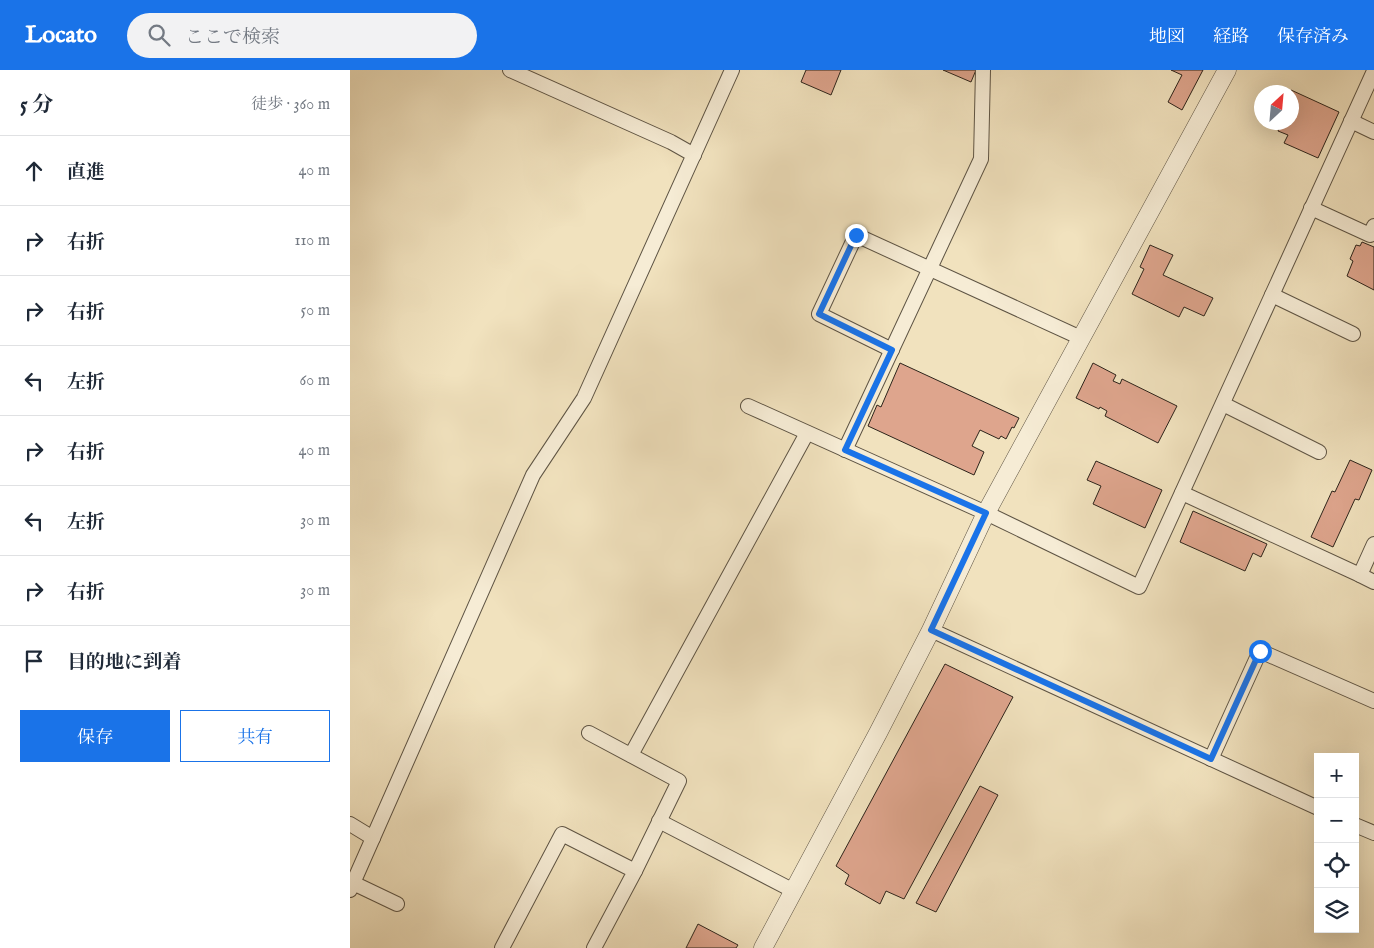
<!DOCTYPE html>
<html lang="ja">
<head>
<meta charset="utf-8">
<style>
  body { margin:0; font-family:"IM FELL English","Noto Serif JP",serif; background:#f2f2f3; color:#1f2937 }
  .controls { position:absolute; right:15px; bottom:15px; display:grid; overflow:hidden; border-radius:0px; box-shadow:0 5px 20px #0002 }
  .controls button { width:45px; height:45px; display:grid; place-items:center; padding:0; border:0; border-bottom:1px solid #e0e1e3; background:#fff; color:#1f2937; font:25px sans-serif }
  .compass { position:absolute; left:904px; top:15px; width:45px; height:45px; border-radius:50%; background:#fff; box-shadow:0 5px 20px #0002; rotate:26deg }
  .stop { position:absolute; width:15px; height:15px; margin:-11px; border:4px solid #1a73e8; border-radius:50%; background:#fff }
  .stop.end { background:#1a73e8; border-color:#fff; box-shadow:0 1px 5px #0008 }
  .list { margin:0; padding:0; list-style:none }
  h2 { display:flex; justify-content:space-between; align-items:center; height:65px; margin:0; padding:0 20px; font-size:21px }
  h2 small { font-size:16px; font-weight:400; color:#747a83 }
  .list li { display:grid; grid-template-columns:32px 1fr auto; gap:15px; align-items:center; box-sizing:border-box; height:70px; padding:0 20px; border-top:1px solid #e0e1e3 }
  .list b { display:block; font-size:19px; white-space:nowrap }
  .list em { font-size:16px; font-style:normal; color:#747a83 }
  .actions { display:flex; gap:10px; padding:15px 20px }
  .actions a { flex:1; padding:11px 0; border:1px solid #1a73e8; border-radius:0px; text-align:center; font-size:18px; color:#1a73e8 }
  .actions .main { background:#1a73e8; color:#fff }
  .icon { flex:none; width:28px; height:28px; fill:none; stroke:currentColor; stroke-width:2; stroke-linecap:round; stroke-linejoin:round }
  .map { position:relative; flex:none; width:1024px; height:878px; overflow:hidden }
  header { display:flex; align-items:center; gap:30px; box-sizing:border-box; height:70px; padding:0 25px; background:#1a73e8; color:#fff }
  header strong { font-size:24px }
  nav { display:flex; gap:28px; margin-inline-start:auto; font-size:18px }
  .search { width:350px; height:45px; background:#f2f2f3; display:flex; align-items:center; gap:12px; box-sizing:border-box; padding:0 18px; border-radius:28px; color:#747a83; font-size:19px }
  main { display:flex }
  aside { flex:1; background:#fff }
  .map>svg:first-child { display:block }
</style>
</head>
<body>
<header>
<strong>Locato</strong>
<div class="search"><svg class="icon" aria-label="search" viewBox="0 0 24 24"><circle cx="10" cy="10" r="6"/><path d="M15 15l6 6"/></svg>ここで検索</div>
<nav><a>地図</a><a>経路</a><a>保存済み</a></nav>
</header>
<main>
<aside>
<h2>5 分<small>徒歩 · 360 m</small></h2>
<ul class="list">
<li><svg class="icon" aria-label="ahead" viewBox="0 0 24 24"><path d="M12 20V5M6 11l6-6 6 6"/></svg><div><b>直進</b></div><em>40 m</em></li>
<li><svg class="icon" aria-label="right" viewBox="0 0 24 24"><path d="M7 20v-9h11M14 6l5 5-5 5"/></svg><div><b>右折</b></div><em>110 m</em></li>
<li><svg class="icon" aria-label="right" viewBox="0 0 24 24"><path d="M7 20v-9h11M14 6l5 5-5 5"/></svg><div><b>右折</b></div><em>50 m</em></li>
<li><svg class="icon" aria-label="left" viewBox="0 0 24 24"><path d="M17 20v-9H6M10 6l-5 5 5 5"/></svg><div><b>左折</b></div><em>60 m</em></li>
<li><svg class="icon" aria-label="right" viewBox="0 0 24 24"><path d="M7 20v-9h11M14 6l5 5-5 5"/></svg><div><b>右折</b></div><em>40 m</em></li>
<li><svg class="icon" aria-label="left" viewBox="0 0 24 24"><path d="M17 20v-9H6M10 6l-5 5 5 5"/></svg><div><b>左折</b></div><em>30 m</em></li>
<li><svg class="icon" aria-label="right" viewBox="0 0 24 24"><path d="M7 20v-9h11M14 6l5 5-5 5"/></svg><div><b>右折</b></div><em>30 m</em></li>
<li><svg class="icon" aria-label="arrive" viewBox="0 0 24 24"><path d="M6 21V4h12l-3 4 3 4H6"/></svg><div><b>目的地に到着</b></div></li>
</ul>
<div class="actions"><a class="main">保存</a><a>共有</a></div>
</aside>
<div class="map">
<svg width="1024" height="878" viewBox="0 0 1024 878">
  <rect width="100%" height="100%" fill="#f1e2be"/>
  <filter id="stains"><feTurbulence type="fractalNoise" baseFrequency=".004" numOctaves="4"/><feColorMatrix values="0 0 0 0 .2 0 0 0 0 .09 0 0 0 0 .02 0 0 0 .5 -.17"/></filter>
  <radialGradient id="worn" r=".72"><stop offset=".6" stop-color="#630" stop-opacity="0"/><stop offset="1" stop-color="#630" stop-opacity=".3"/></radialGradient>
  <g fill="#dea58d" stroke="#2d241b">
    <path d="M456 0H491L481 25 451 12Z"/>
    <path d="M593 0H626L621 12Z"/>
    <path d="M821 0H853L832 40 818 32 832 5Z"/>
    <path d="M941 20 989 42 968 88 934 73 938 65 928 61 932 52H942V22H940Z"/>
    <path d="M1012 172 1024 177V220L997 206 1003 191 1000 189 1006 175 1010 176Z"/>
    <path d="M800 175 823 185 813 205 863 228 854 246 834 237 829 247 782 224 794 199 790 197Z"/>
    <path d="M550 293 669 348 664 358 662 357 656 369 651 366 649 369 630 360 622 376 634 382 624 405 518 356 527 335 531 337Z"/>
    <path d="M743 293 766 305 763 311 770 314 772 309 827 336 808 373 755 346 757 341 750 337 749 339 726 328Z"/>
    <path d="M1000 390 1022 400 1009 430 1005 429 983 477 961 467 982 421 985 422Z"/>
    <path d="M746 391 812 420 795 458 743 434 751 416 737 410Z"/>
    <path d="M843 441 917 474 911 487 903 483 895 501 830 472Z"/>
    <path d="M595 594 663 627 554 829 536 821 530 834 495 814 499 805 486 796Z"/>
    <path d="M630 716 648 725 586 842 566 833Z"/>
    <path d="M348 854 388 875 386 878H336Z"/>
  </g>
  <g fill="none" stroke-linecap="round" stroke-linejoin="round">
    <g stroke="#5e5444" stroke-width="16">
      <g id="minor">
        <path d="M160 0 321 72 344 85"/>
        <path d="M1001 51 1024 62"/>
        <path d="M961 138 1020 165 1024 156"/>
        <path d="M922 225 1003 264"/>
        <path d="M542 280 469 244 506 165 731 268"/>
        <path d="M873 334 969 382"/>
        <path d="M398 336 636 443 789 517 1024 1"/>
        <path d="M495 380 631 89 633 0"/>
        <path d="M832 423 1010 505"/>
        <path d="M1024 474 1010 505 1024 512"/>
        <path d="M581 560 968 738"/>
        <path d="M239 663 329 711 285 801"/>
        <path d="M281 685 457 363"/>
        <path d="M861 689 910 581 1024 631"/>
        <path d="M309 751 444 821"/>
        <path d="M0 754 23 768"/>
        <path d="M1005 755 1024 763"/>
        <path d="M3 813 47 834"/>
        <path d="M0 820 183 405 234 328 382 0"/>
        <path d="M152 878 212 764 285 801 244 878"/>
      </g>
    </g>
    <g stroke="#5e5444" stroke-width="19">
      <path id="tertiary" d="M413 878 528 663 581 560 636 443 877 0"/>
    </g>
    <use href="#minor" stroke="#f6ecd5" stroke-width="14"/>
    <use href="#tertiary" stroke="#f6ecd5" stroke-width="18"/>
  </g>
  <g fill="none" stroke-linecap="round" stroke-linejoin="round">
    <path stroke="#1a73e8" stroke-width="6" d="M506 165 469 244 542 280 495 380 636 443 581 560 861 689 910 581"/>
  </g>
  <rect width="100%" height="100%" filter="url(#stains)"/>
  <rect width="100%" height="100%" fill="url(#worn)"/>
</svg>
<div class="controls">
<button>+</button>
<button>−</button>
<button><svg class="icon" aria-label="locate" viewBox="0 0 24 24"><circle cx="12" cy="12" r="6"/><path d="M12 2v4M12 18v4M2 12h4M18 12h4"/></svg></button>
<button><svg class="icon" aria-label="layers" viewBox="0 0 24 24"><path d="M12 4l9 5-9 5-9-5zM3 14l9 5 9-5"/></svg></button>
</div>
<svg class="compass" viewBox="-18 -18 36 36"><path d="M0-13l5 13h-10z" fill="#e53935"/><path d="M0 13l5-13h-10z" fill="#747a83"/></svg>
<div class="stop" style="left:910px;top:581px"></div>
<div class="stop end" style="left:506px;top:165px"></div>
</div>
</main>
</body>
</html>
